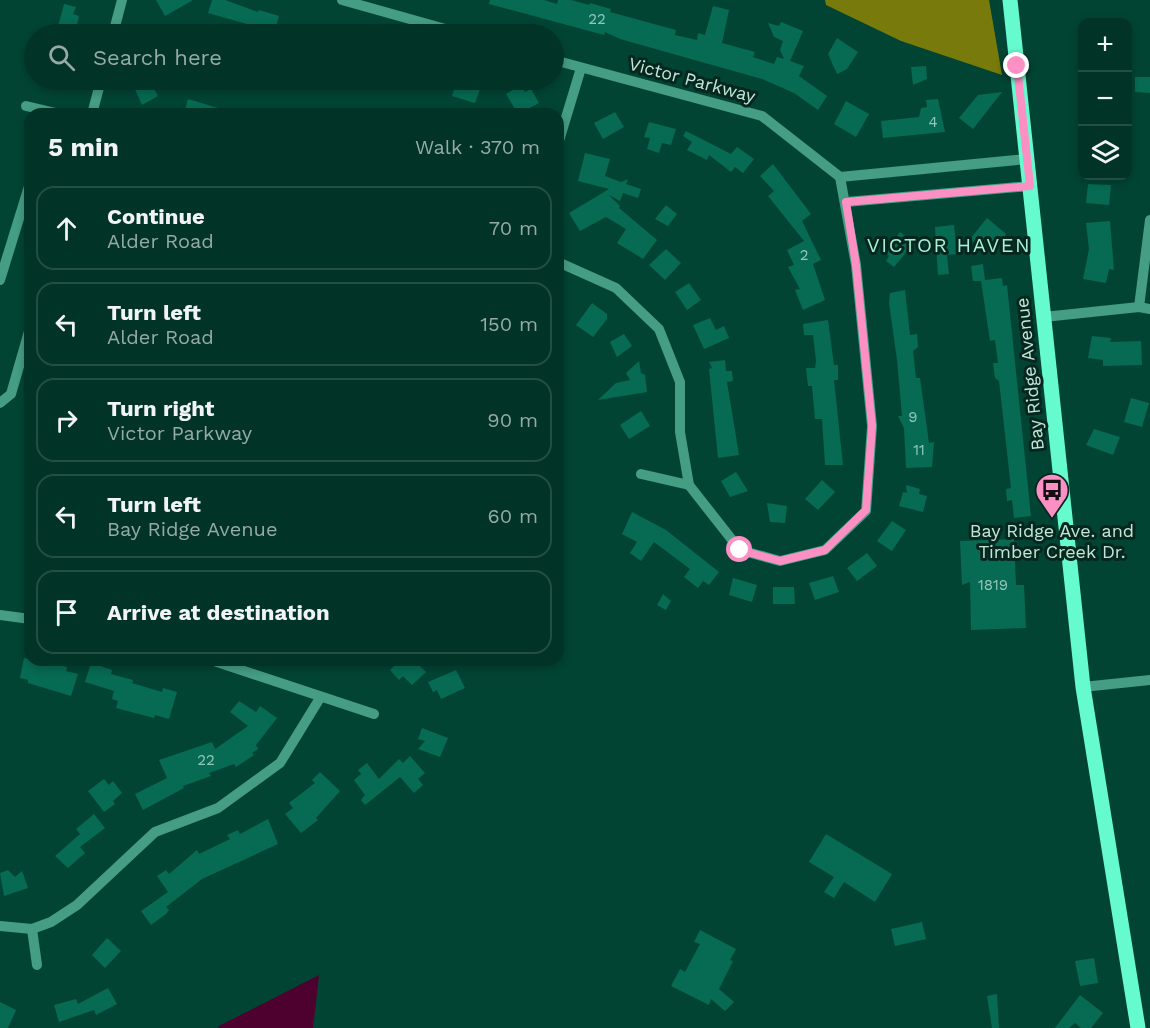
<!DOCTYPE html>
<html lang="en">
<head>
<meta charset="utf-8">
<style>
  body { margin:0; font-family:"Work Sans",sans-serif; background:#0c3b2f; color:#f1f3f6 }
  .controls { position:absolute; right:18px; top:18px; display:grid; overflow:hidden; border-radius:12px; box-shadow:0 3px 9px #0003 }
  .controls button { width:54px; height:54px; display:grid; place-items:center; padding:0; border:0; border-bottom:2px solid #234e44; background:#023327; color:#f1f3f6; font:30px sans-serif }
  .stop { position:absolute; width:18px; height:18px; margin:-14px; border:4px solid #fc8fc3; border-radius:50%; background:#fff }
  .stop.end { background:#fc8fc3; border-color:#fff; box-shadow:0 2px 6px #0008 }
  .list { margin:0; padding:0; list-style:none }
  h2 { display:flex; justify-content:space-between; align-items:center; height:78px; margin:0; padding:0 24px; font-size:26px }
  h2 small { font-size:20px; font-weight:400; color:#96aaa7 }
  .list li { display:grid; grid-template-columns:39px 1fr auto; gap:18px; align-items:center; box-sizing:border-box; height:84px; margin:0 12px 12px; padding:0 12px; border:2px solid #234e44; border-radius:18px }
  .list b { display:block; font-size:22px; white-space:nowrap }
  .list p { margin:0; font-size:20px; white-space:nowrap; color:#96aaa7 }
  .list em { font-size:20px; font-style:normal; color:#96aaa7 }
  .icon { flex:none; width:33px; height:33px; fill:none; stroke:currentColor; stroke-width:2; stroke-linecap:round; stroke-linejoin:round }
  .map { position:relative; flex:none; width:1150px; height:1028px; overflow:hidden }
  .search { position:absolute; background:#023327; box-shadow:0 3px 9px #0003; left:24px; top:24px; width:540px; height:66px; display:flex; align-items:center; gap:15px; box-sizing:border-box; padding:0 21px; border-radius:33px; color:#96aaa7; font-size:22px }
  .panel { position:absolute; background:#023327; box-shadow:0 3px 9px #0003; left:24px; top:108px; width:540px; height:558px; border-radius:18px }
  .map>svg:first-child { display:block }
</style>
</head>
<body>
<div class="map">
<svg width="1150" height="1028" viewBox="0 0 1150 1028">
  <rect width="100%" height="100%" fill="#024434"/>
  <path fill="#787a0c" d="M825 0H989L1002 75 901 41 826 5Z"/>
  <path fill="#4e002f" d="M319 975 313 1028H218L219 1026Z"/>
  <g fill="#076a53">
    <path d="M156 0H193L165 16Z"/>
    <path d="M212 0H225L258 12 259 10 279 16 274 34H259V32L252 30 254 26 208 13Z"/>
    <path d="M490 0H544L557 4 558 0H571L589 5 590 3 611 9 610 12 676 30 675 35 697 40 698 33 705 35 713 6 729 10 722 43 755 52 753 57 774 64 777 57 784 59 780 50 783 41 774 37 768 23 779 26 781 22 803 31 790 61 804 66 799 76 827 96 818 110 794 93 762 79 620 39 605 32 604 35 489 4Z"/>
    <path d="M64 4 76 7 73 14 79 16 75 34H56Z"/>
    <path d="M837 38 858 52 847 69 837 74 828 54Z"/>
    <path d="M926 66 927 79 913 85 911 67Z"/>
    <path d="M1135 77H1150V93L1135 92Z"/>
    <path d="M144 80H149L158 96 142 105 133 85Z"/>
    <path d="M457 80H483L475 103 452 96Z"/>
    <path d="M521 85 525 92 531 89 539 103 518 114 506 94Z"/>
    <path d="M1002 92 973 129 959 118 978 95Z"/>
    <path d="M188 99 228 111V114H184Z"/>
    <path d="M938 99 945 132 883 138 881 121 919 117 921 108 927 107 926 100Z"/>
    <path d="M846 101 869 114 856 137 834 124Z"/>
    <path d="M615 112 624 127 603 139 594 123Z"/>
    <path d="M649 122 676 129 671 145 662 143 659 153 647 149 650 138 644 137Z"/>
    <path d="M686 131 731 154 737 147 754 159 743 173 735 167 731 172 709 155 707 160 687 150 692 142 683 136Z"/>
    <path d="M585 153 610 159 605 176 621 182 628 179 626 184 641 189 638 198 623 193 620 201 609 195 620 206 619 208 657 240 643 259 617 243 626 229 606 217 580 231 569 213 609 189 578 181Z"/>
    <path d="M773 164 811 214 802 221 821 260 813 264 825 300 803 310 795 290 800 289 788 267 794 265 787 250 804 241 768 196 774 191 760 176Z"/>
    <path d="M1088 184 1111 185 1109 205 1086 203Z"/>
    <path d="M666 205 677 214 668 226 655 219Z"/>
    <path d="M987 218 1006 234 990 255 970 239Z"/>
    <path d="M1110 221 1114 270 1109 269 1106 283 1083 279 1089 249 1086 223Z"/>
    <path d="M954 225 957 254 947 255 949 274 938 275 935 227Z"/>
    <path d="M900 232 914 243 894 267 886 261 889 256 884 252Z"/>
    <path d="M666 249 681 263 665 280 649 265Z"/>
    <path d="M983 264 985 280 1002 278 1003 286 1007 285 1031 516 1014 518 1012 500 1007 501 1006 489 1011 488 999 381 995 378 993 363H998L995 340 990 341 981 281H973L971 266Z"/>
    <path d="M689 283 701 300 687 310 675 292Z"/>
    <path d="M905 290 910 335 917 334 918 347 913 351 916 378H920L929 443 934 442 932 467 906 468 904 428 898 416H902L897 360 889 303 890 293Z"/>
    <path d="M592 303 607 314V319L593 337 576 325Z"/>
    <path d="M710 318 716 330 724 326 729 338 704 349 693 325Z"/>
    <path d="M828 320 834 365H838V380H834L843 465H825L822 419H815L812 386H808L806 368H815L816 361 813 335H804L803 324Z"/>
    <path d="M624 334 632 346 617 357 610 342Z"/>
    <path d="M1092 336 1111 338 1110 342 1141 341 1142 365 1103 366V360L1088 358Z"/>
    <path d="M725 360 726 371H732L733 381 727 382 739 455 718 458 709 369 712 368 709 362Z"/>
    <path d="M639 361 641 373 645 375 647 392 598 400 616 383 630 380 626 373Z"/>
    <path d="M1131 398 1149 403 1142 427 1124 422Z"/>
    <path d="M641 411 650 426 629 439 620 425Z"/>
    <path d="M1094 429 1120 437 1113 455 1086 445Z"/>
    <path d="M736 472 748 491 730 497 721 481Z"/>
    <path d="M822 480 835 492 818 510 805 499Z"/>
    <path d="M906 485 920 489 919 494 927 496 923 512 899 506 903 492 907 493Z"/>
    <path d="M767 503 787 506 785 523 770 522Z"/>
    <path d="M632 512 666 530 719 572 709 585 703 581 698 588 684 577 690 569 654 542 641 561 630 553 637 542 622 534Z"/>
    <path d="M892 521 906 530 892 551 877 541Z"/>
    <path d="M1014 539 1016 585H1024L1026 628 971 630 970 582 962 585 960 541Z"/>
    <path d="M867 553 877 566 857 581 847 568Z"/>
    <path d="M833 576 839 592 815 600 809 583Z"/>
    <path d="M733 578 757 585 752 602 729 595Z"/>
    <path d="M773 587H794L795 604H773Z"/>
    <path d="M663 594 671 601 666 610 657 605Z"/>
    <path d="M24 658 67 667 66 671 78 674 71 696 28 683V680L20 678Z"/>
    <path d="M400 660H414L426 672 412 685 403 676 399 680 390 670Z"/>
    <path d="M91 663 112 670 111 674 133 680 132 683 162 692 163 688 177 692 169 719 155 715 154 718 116 708 118 701 112 699 114 691 85 682Z"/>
    <path d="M456 670 465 688 441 699 437 690 433 692 428 682Z"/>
    <path d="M239 701 256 712 260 706 277 718 256 745 258 749 252 753 254 755 236 767 234 764 209 773 211 776 183 786 184 788 143 810 135 794 167 778 159 760 212 742 215 749 248 726 230 712Z"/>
    <path d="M422 728 448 738 440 757 418 749 425 741 418 739Z"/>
    <path d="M410 756 425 773 418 779 423 785 414 793 400 777 365 805 361 800 365 795 354 780 361 774 358 770 367 763 379 779 399 759 403 763Z"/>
    <path d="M320 772 340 791 316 818 318 820 301 833 285 814 293 808 289 803 315 783 312 780Z"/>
    <path d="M104 779 109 785 113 781 122 793 113 801 115 804 104 812 88 791Z"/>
    <path d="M94 814 105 828 80 847 85 853 68 868 55 856 80 834 76 829Z"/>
    <path d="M268 819 278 844 202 879 166 907 169 910 166 914 151 925 141 911 168 892 157 876 166 870 169 874 197 850 199 854 230 839 227 835 238 830 240 834Z"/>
    <path d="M826 834 892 874 875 902 844 882 834 898 824 892 834 877 809 862Z"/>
    <path d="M8 870 15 877 22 871 28 888 4 896 0 873Z"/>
    <path d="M922 922 926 939 895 946 891 929Z"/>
    <path d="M700 930 736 949 730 960 733 961 719 989 734 1002 725 1011 711 999 709 1005 671 986 680 969 685 972 700 944 694 942Z"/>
    <path d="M107 938 121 951 105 968 92 955Z"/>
    <path d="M1094 958 1098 983 1080 986 1075 961Z"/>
    <path d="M108 988 117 1004 96 1015 94 1010 59 1022 54 1005 76 999 78 1004Z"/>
    <path d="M997 994 999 1028H992L987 996Z"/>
    <path d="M1080 995 1103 1013 1091 1028H1081L1075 1023 1069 1028H1055Z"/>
    <path d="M0 1002 16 1010 8 1028H0Z"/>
  </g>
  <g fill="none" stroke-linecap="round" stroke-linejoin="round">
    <g stroke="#459d83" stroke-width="10">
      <path d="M342 0 463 34"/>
      <path d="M113 34 122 0"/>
      <path d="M554 60 762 116 840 177 856 265 872 426 866 511 825 550 780 561 740 550 689 485 680 432V382L659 329 616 288 558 262"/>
      <path d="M26 106 60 114"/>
      <path d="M92 114 101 80"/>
      <path d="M558 144 581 68"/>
      <path d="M840 177 1027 159"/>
      <path d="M846 202 1030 186"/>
      <path d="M0 280 30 183"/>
      <path d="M1139 307 1150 220"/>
      <path d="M1044 317 1139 307 1150 309"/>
      <path d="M0 403 11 394 30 328"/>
      <path d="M641 474 689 485"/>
      <path d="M0 615 30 619"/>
      <path d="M211 660 374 714"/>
      <path d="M1083 687 1150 680"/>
      <path d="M0 926 32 929 51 922 77 905 155 832 218 808 280 763 320 698"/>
      <path d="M32 929 37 965"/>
    </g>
    <path stroke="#65fbcf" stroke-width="15" d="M1010 0 1083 687 1138 1028"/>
  </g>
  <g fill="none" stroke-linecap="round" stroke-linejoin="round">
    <path stroke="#fc8fc3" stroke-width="8" d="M740 550 780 561 825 550 866 510 872 426 856 265 846 202 1030 186 1017 66"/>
  </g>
  <defs>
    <g id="bus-pin" transform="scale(1.725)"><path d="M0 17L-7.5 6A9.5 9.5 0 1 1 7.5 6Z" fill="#fc8fc3" stroke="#06271e"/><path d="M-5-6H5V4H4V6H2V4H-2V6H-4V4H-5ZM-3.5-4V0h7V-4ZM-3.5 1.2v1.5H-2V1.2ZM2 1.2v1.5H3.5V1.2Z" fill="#111"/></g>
  </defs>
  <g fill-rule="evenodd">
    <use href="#bus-pin" x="1052" y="490"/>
  </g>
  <g text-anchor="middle" stroke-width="6" stroke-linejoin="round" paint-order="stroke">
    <g font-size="15" fill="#93c7b7">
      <text x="597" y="24">22</text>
      <text x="933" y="127">4</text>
      <text x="804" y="260">2</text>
      <text x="913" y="422">9</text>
      <text x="919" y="455">11</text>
      <text x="993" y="590">1819</text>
      <text x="206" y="765">22</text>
    </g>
    <g font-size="18" fill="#c2e6d8" stroke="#06271e">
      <text transform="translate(692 80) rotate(15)" y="6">Victor Parkway</text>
      <text transform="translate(1030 374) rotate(-96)" y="6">Bay Ridge Avenue</text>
    </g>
    <g font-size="18" fill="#c2e6d8" stroke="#06271e">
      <text x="1052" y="537">Bay Ridge Ave. and<tspan x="1052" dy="21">Timber Creek Dr.</tspan></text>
    </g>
    <g font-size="20" letter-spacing="1.5" fill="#a6f1d7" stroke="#06271e">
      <text x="949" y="252">VICTOR HAVEN</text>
    </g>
  </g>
</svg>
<div class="controls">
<button>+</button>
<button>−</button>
<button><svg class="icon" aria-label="layers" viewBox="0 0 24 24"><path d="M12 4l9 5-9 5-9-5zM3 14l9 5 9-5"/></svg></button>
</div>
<div class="stop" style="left:740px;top:550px"></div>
<div class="stop end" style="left:1017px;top:66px"></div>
<div class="search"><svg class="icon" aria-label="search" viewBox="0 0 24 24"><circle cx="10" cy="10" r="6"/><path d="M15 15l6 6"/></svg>Search here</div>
<section class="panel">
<h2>5 min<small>Walk · 370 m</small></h2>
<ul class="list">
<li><svg class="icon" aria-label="ahead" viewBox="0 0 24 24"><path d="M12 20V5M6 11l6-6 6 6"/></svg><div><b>Continue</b><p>Alder Road</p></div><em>70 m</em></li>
<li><svg class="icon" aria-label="left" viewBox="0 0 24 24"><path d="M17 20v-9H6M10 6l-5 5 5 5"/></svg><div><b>Turn left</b><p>Alder Road</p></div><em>150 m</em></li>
<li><svg class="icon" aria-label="right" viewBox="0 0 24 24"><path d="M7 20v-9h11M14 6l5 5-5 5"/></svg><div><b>Turn right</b><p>Victor Parkway</p></div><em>90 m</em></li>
<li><svg class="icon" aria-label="left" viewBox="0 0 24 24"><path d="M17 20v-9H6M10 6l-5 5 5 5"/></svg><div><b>Turn left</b><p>Bay Ridge Avenue</p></div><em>60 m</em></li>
<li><svg class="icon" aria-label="arrive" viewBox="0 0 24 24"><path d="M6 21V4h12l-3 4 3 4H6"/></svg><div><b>Arrive at destination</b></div></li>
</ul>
</section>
</div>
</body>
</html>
